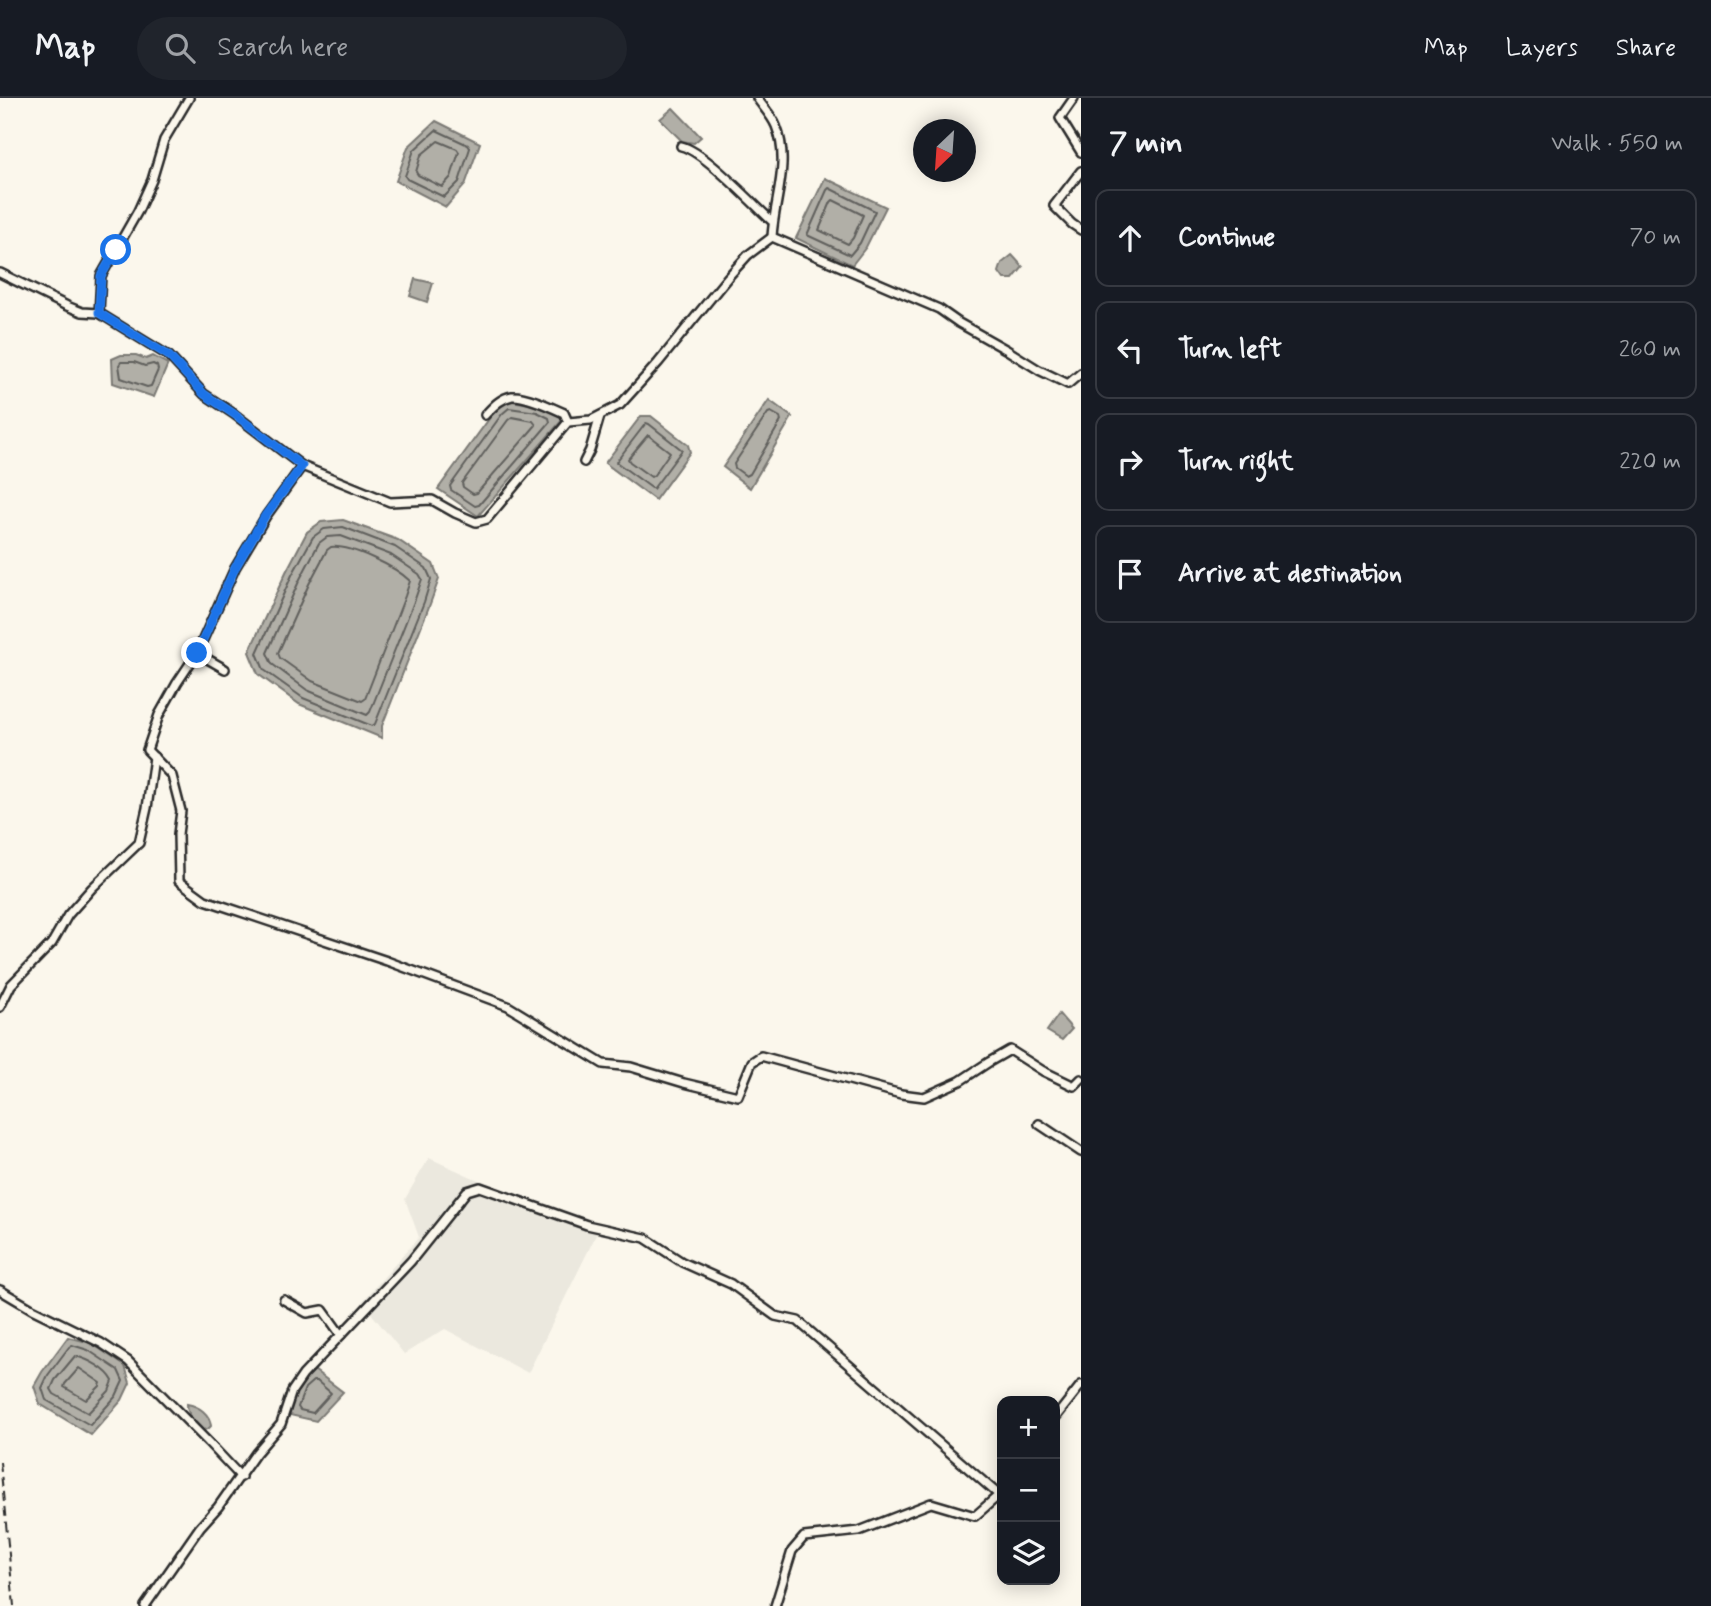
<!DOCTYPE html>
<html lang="en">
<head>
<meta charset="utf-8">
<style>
  body { margin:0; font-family:Mynerve,sans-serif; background:#20242c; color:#f1f3f6 }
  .controls { position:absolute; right:21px; bottom:21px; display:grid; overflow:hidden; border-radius:14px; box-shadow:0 4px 18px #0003 }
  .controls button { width:63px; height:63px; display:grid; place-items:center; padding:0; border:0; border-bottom:2px solid #363941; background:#171b24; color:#f1f3f6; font:35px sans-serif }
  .compass { position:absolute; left:913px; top:21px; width:63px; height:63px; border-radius:50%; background:#171b24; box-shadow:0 4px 18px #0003; rotate:205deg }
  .stop { position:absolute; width:21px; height:21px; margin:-16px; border:5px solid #1a73e8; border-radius:50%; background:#fff }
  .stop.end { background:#1a73e8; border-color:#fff; box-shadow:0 2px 7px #0008 }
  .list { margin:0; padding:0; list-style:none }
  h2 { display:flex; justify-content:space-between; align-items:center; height:91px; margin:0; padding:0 28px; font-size:30px }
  h2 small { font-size:23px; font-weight:400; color:#9ea1a6 }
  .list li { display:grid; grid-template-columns:46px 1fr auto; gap:21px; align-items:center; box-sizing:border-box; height:98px; margin:0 14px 14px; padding:0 14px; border:2px solid #363941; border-radius:14px }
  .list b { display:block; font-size:26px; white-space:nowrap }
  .list em { font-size:23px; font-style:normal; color:#9ea1a6 }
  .icon { flex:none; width:38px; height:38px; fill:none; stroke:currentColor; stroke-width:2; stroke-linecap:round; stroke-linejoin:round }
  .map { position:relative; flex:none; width:1081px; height:1508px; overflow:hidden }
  header { display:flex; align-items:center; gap:42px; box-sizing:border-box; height:98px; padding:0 35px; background:#171b24; border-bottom:2px solid #363941 }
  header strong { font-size:33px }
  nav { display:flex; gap:38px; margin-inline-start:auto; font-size:24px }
  .search { width:490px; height:63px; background:#20242c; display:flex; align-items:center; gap:18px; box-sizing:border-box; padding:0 24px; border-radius:38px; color:#9ea1a6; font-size:26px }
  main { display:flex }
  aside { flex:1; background:#171b24 }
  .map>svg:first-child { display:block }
</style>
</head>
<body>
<header>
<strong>Map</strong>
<div class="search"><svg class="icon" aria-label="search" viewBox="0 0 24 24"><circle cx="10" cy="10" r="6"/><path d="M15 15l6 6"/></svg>Search here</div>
<nav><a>Map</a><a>Layers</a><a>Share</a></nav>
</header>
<main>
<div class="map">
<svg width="1081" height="1508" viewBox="0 0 1081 1508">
  <rect width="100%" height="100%" fill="#fbf7ec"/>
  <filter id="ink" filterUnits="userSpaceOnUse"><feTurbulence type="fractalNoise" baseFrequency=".0143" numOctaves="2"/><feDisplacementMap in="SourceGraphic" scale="14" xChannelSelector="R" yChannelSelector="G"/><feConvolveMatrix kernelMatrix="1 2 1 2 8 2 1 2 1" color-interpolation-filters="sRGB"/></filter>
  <g filter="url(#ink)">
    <path fill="#ebe8de" d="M429 1060 597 1135 528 1275 445 1231 404 1256 362 1204 419 1139 405 1101Z"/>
    <g fill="#b1afa7" stroke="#7b7a75" stroke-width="2">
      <path d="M673 10 701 39 694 45 682 43 660 21Z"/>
      <path d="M436 23 480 45 465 87 446 109 396 83 408 49Z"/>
      <path d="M825 80 886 109 866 149 852 167 796 140Z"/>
      <path d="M1012 157 1023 169 1013 181H1004L999 174 1002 165Z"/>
      <path d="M415 181 433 185 427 204 410 198Z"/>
      <path d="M121 257H136L146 261 153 258 168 266 154 299 113 285 112 261Z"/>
      <path d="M507 302 540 308 564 320 478 418 438 391 497 310Z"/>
      <path d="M769 302 792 319 750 390 723 369Z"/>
      <path d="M641 318H651L688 347 690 354 655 402 605 365Z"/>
      <path d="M343 422 398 442 433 466 439 481 430 506 382 628V640L299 606 258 576 249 554 286 474 307 434 321 424Z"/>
      <path d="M1059 916 1072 931 1062 942 1047 933Z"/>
      <path d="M68 1239 91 1245 125 1268 130 1285 122 1302 91 1337 40 1306 34 1288 42 1274Z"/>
      <path d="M314 1272 343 1294 316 1323 290 1317C291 1295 299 1286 314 1272Z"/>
      <path d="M187 1306C199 1308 210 1316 211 1328L208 1331 203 1332C195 1323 187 1318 187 1306Z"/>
    </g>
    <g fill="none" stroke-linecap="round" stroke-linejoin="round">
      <g stroke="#61605d" stroke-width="2">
        <path d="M436 32 468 47 470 50 459 84 444 99 407 81 405 78 414 52Z"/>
        <path d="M438 43 457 51 459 54 451 79 442 89 418 77 416 74 421 57Z"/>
        <path d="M829 90 875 113 860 145 850 157 807 137 827 92Z"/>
        <path d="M833 102 863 117 853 140 848 146 819 132 831 104Z"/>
        <path d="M121 264H134L145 268 153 266 157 268 158 272 151 288 147 289 121 280 119 267Z"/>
        <path d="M509 310 537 314 549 320 550 324 479 407 475 408 451 392 450 388 502 316Z"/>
        <path d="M771 314 780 319 781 323 750 376 746 378 735 370 734 366 768 315Z"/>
        <path d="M512 319 533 323 536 327 477 395 473 396 463 389 462 385 508 322Z"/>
        <path d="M646 325 649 326 682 352 653 391 616 364Z"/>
        <path d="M648 337 670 354 654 377 651 379 630 364 628 361Z"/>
        <path d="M343 429 395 449 426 470 431 481 424 504 375 626 372 628 303 600 264 572 257 555 292 477 313 439 324 431Z"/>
        <path d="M341 438 391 457 419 476 422 481 415 501 370 614 367 617 307 592 272 566 267 555 300 481 319 445 327 439Z"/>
        <path d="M331 449C351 447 396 469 410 483L405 498 365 601 362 603 312 583 280 560 278 555 309 486 327 452Z"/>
        <path d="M72 1247 88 1252 118 1272 123 1283 116 1298 90 1327 46 1302 42 1290 48 1277 69 1249Z"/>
        <path d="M75 1258C88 1261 107 1271 113 1283L109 1293 88 1315 54 1296 51 1291 55 1282Z"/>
        <path d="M79 1270 101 1285 100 1288 86 1302 64 1289 65 1286Z"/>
        <path d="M313 1283H317L331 1295 313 1315 300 1312 298 1309 305 1290Z"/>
      </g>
      <g stroke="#2b2b2b" stroke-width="12">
        <g id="street">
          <path d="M189 0 164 42 152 82 138 113 101 178 99 215 169 258 204 296 234 316 302 368"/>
          <path d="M757 0C763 9 772 18 776 28 791 65 774 101 772 139L939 211 959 225 1007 252 1039 272 1068 286 1081 275"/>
          <path d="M1074 0 1060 20 1081 54"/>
          <path d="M681 48C704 53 753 106 773 124"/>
          <path d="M1081 73 1054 108 1072 126 1081 132"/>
          <path d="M772 139 748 157 728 179 658 265 620 307 591 322 568 324 487 421 476 424 455 415 432 402 390 404 302 368 266 418 235 470 197 555 177 585 159 617 147 652 172 678 181 713 178 736 179 783 205 802 387 863 508 908 603 966 631 969 684 985 738 998 752 964 761 958 901 996 924 999 960 983 989 964 1010 952 1043 973 1074 988 1081 981"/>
          <path d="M0 175 67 208 82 214 99 215"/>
          <path d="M485 317C492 310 500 300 512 298 526 297 551 309 564 315L568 324"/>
          <path d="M584 364 590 352 600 318"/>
          <path d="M197 555 225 571"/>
          <path d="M0 909 11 887 52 845 68 817 92 790 139 745 147 710 154 659"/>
          <path d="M1039 1026 1081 1054"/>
          <path d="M0 1192 32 1211 101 1245 128 1263 208 1344 241 1379"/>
          <path d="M284 1202 307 1215 323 1212 341 1237"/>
          <path d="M1055 1320 1081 1287"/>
          <path d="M145 1508 200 1429 218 1409 256 1355 281 1326 292 1293 303 1277 411 1163 467 1093 480 1089 587 1127 645 1140 682 1164 731 1186 775 1218 798 1223 999 1397 1002 1392"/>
          <path d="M775 1508 792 1453 804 1439 859 1433 931 1405 975 1418 999 1397"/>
        </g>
      </g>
      <use href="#street" stroke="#fbf7ec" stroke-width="7"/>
      <path stroke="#2b2b2b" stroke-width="2" stroke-dasharray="10 5" stroke-linecap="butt" d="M0 1364 14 1508"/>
    </g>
  </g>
  <g fill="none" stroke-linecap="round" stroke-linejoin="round" filter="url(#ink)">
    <path stroke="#1a73e8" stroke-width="9" d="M116 152 101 178 99 215 169 258 204 296 234 316 302 368 265 418 235 470 197 555"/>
  </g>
</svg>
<div class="controls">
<button>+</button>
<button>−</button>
<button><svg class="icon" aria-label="layers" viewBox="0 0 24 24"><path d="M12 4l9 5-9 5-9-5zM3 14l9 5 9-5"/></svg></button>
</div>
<svg class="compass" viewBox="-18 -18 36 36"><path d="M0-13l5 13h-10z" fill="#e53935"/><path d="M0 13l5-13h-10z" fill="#9ea1a6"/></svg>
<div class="stop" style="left:116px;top:152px"></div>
<div class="stop end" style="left:197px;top:555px"></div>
</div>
<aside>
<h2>7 min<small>Walk · 550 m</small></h2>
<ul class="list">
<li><svg class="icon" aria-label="ahead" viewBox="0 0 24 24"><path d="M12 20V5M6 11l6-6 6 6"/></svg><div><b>Continue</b></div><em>70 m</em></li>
<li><svg class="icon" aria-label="left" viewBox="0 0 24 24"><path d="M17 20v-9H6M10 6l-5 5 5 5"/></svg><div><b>Turn left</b></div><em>260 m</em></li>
<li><svg class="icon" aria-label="right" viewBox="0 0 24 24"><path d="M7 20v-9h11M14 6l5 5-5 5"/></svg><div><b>Turn right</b></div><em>220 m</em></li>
<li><svg class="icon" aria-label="arrive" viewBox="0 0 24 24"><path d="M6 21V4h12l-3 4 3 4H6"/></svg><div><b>Arrive at destination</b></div></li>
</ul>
</aside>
</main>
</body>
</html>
